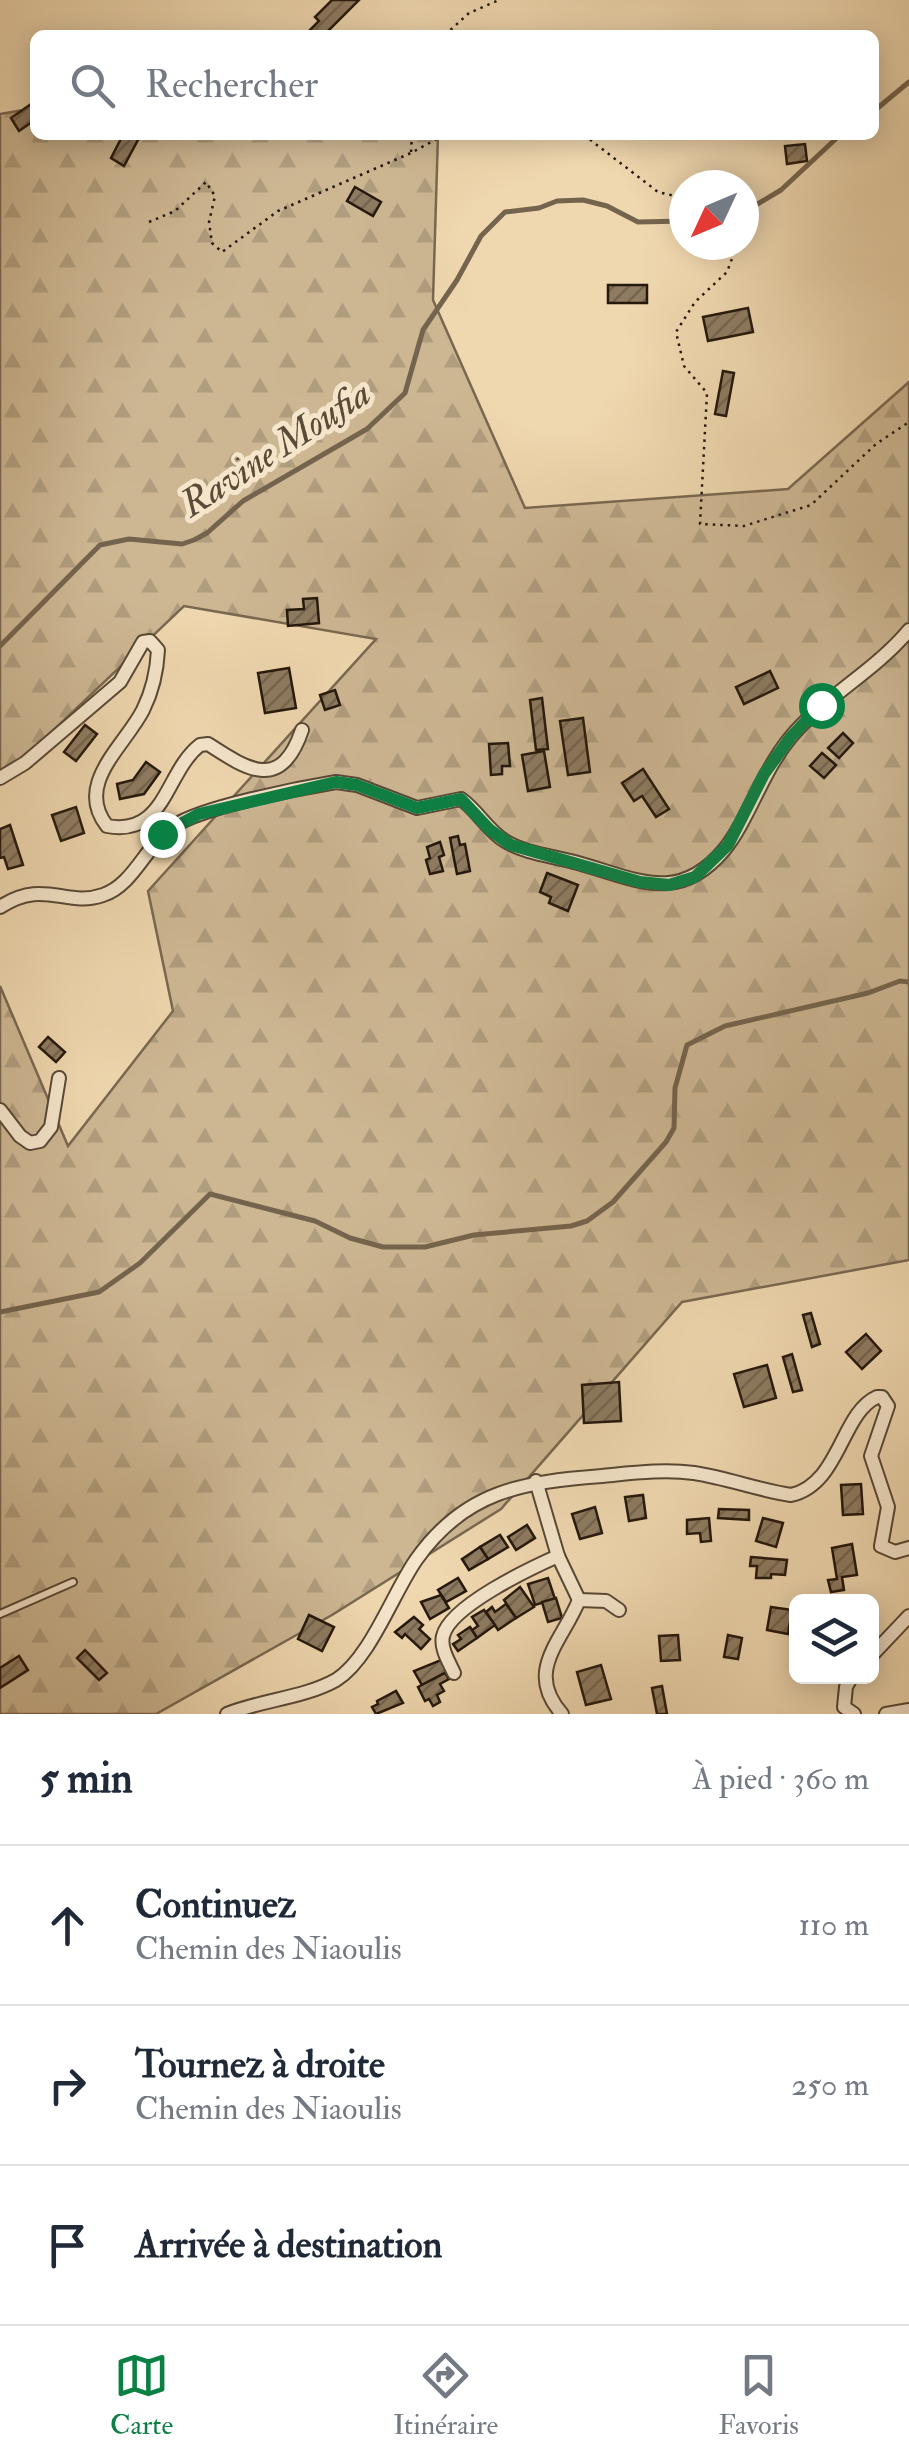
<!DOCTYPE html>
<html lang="fr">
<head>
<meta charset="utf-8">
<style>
  body { margin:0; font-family:"IM FELL Double Pica",serif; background:#f6f6f7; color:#1f2937 }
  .controls { position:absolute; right:30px; bottom:30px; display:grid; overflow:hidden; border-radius:15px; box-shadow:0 5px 25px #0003 }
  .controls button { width:90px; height:90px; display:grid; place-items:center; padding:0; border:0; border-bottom:2px solid #e0e1e3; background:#fff; color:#1f2937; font:50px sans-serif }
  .compass { position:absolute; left:669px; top:170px; width:90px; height:90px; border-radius:50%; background:#fff; box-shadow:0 5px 25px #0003; rotate:226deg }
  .stop { position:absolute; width:30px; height:30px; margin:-22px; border:8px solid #0b8043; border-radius:50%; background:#fff }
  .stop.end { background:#0b8043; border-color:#fff; box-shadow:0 2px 10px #0008 }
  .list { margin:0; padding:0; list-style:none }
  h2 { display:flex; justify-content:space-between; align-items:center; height:130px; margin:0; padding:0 40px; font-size:42px }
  h2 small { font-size:32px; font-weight:400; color:#747a83 }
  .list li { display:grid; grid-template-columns:65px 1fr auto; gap:30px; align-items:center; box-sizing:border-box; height:160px; padding:0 40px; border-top:2px solid #e0e1e3 }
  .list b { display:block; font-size:38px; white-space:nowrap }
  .list p { margin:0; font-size:32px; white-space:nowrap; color:#747a83 }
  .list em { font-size:32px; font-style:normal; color:#747a83 }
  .icon { flex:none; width:55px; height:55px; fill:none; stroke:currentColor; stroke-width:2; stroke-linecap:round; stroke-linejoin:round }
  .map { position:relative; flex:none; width:909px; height:1714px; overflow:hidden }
  .search { position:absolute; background:#fff; box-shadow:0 5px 25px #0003; left:30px; right:30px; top:30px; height:110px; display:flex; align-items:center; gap:25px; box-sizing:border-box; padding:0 35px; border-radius:15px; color:#747a83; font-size:38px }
  .sheet { height:610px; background:#fff }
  nav { display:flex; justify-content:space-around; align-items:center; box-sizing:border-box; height:140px; border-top:2px solid #e0e1e3; background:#fff; font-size:28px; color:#747a83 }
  nav a { display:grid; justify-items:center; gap:5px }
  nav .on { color:#0b8043 }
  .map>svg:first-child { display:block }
</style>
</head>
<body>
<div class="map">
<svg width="909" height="1714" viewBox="0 0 909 1714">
  <defs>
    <pattern id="forest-firs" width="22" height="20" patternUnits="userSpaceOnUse" patternTransform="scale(2.5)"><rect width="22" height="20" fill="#cdb793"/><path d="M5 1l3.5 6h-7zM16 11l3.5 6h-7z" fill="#b09d7e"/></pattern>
    <pattern id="building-hatch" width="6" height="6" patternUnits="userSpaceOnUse" patternTransform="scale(2.5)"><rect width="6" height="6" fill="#8e7b61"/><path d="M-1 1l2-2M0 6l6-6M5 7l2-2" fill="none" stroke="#74644e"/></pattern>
  </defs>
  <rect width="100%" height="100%" fill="#efd7af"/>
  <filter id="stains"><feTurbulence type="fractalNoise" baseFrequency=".002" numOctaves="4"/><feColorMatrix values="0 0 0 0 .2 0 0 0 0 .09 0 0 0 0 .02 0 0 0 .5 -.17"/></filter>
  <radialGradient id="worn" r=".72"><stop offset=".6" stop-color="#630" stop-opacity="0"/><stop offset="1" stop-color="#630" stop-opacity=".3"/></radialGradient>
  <path fill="url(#forest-firs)" stroke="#796850" stroke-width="2.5" d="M35 108V135H438L433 300 525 508 788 489 909 382V1260L682 1302 501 1509 332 1615 156 1714H0V986L68 1146 173 1011 148 891 376 639 184 606 0 781V114Z"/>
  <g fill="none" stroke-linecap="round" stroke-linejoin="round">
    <g stroke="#75644d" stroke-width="5">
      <path d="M874 111 909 82"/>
      <path d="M744 212 781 190 840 135"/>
      <path d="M0 646 100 545 129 539 182 544 194 540 207 533 243 501 367 429 405 393 423 330 457 280 481 236 505 212 539 208 557 201 583 200 607 206 638 222 684 221"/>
      <path d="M0 1312 99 1292 140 1263 210 1194 315 1221 350 1238 383 1247H425L474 1235 571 1226 587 1221 613 1202 666 1142 674 1128 675 1088 687 1045 725 1026 868 993 900 981 909 982"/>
    </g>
  </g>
  <g fill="url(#building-hatch)" stroke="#25180c" stroke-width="2.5">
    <path d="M332 0H359L324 35H311L308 32 319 21 315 17Z"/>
    <path d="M31 104 35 120 19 131 11 118Z"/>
    <path d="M123 135 139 138 124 166 111 158Z"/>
    <path d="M805 144 807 161 787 164 785 146Z"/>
    <path d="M355 187 381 202 373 216 347 201Z"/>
    <rect x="608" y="285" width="39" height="18"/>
    <path d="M748 308 753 332 708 341 703 317Z"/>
    <path d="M723 371 734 373 726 416 715 414Z"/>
    <path d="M317 598 319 623 288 626 287 610 304 609 303 599Z"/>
    <path d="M289 668 296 708 265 713 258 673Z"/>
    <path d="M770 671 778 688 744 704 736 687Z"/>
    <path d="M335 690 340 705 325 710 320 695Z"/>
    <path d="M542 698 548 749 536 750 530 700Z"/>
    <path d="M583 718 590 772 568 775 560 721Z"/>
    <path d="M85 725 97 734 76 761 64 752Z"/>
    <path d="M843 733 853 743 839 758 828 748Z"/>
    <path d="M508 743 510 766H502V774L491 775 489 744Z"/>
    <path d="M544 751 550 787 528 791 522 755Z"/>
    <path d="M822 753 836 765 824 778 810 766Z"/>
    <path d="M146 762 160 772 144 794 120 799 117 784 133 780Z"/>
    <path d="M643 769 669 809 656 817 642 796 634 801 622 783Z"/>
    <path d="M76 807 84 833 61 841 52 815Z"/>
    <path d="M10 825 23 865 8 869 4 857 0 858V829Z"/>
    <path d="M458 836 460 845 465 844 470 871 457 874 450 838Z"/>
    <path d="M440 842 444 855 439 857 443 871 430 874 426 860 430 858 427 847Z"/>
    <path d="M547 873 578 885 568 911 549 903 551 897 540 892Z"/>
    <path d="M48 1037 65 1052 56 1062 39 1047Z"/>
    <path d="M811 1313 820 1344 812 1347 803 1315Z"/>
    <path d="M866 1334 881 1351 862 1369 846 1352Z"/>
    <path d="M792 1354 802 1390 793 1392 783 1357Z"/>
    <path d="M767 1365 776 1398 744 1407 734 1374Z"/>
    <path d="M619 1382 621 1421 584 1423 582 1385Z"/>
    <path d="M861 1484 863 1514 843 1515 841 1485Z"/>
    <path d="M643 1495 646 1518 629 1521 625 1497Z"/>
    <path d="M595 1507 602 1533 580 1539 572 1514Z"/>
    <path d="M719 1509 749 1510V1520L718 1518Z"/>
    <path d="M709 1518 711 1541 701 1542 700 1533 687 1534V1520Z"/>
    <path d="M763 1518 783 1523 776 1547 756 1541Z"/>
    <path d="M527 1525 535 1538 516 1550 508 1537Z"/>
    <path d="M500 1535 508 1547 488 1559 480 1547Z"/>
    <path d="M852 1544 857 1575 842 1577 844 1590 831 1592 828 1580 837 1579 832 1548Z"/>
    <path d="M480 1547 488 1559 469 1570 462 1559Z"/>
    <path d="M751 1557 787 1560 785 1575 771 1574V1578H756L757 1566H750Z"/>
    <path d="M458 1578 466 1591 446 1602 438 1590Z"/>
    <path d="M548 1578 555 1599 535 1605 528 1584Z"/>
    <path d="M520 1587 534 1607 516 1618 504 1600Z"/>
    <path d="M441 1595 449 1608 430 1619 421 1602Z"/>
    <path d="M556 1598 562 1618 548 1622 542 1602Z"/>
    <path d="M506 1604 516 1618 498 1630 486 1612 492 1607 495 1612Z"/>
    <path d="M771 1607 792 1610 788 1634 767 1630Z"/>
    <path d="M484 1610 495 1625 477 1638 472 1630 478 1626 472 1617Z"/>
    <path d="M309 1615 334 1627 322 1651 298 1639Z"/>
    <path d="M414 1617 423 1625 419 1629 430 1639 421 1649 405 1634 402 1638 395 1632Z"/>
    <path d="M470 1627 477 1638 458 1651 453 1644 461 1639 458 1635Z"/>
    <path d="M678 1635 680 1660 661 1661 659 1636Z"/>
    <path d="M728 1635 742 1638 738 1659 724 1657Z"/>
    <path d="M85 1650 107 1673 99 1680 77 1658Z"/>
    <path d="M19 1656 28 1670 0 1688V1668Z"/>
    <path d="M441 1660 447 1672 422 1685 414 1671Z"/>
    <path d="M601 1665 611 1699 586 1705 577 1672Z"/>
    <path d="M445 1673 449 1679 440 1684 444 1691 437 1695 440 1702 433 1706 429 1699 425 1701 418 1687Z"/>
    <path d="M662 1686 667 1714H657L652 1688Z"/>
    <path d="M396 1691 403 1703 376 1714 372 1707 378 1704 377 1701Z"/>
  </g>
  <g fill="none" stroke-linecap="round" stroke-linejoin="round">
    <g stroke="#584835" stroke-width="10">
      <path id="service" d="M0 1614 73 1582"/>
    </g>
    <g stroke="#584835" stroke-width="16">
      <g id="minor">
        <path d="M0 778 25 763 120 682 143 642 150 641 158 650C157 670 152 692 143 710 124 747 74 784 107 826 166 837 165 772 200 745L208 744C248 770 281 792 302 730"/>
        <path d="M0 907C44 878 66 908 103 895 134 885 147 843 174 826 202 807 300 788 336 782L357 785 417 808 461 799C478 811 487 830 505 841 526 854 554 856 578 863 636 879 678 905 724 850 749 819 762 772 790 738 825 696 874 672 909 630"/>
        <path d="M0 1110 20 1136 30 1143 40 1141 51 1127 59 1078"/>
        <path d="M536 1481 558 1556 579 1600"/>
        <path d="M872 1655 909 1616"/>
        <path d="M454 1673C449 1662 440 1648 443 1636 450 1606 531 1568 558 1556"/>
        <path d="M852 1676 846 1687 844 1707 854 1714"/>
        <path d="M227 1714C261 1700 304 1698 336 1680 370 1659 393 1593 416 1560 465 1490 524 1482 602 1476 633 1473 664 1469 694 1473 727 1478 758 1490 791 1495 840 1484 841 1413 877 1397H882L888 1406 871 1456 888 1507 881 1546 895 1552 909 1548"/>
        <path d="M562 1714C524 1671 562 1642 579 1600L606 1601 619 1610"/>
        <path d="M886 1714 909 1710"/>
      </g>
    </g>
    <g stroke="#25180c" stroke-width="2.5" stroke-dasharray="2.5 5" stroke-linecap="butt">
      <path d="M445 35 469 13 499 0"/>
      <path d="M584 135 658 192 684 198"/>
      <path d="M411 152 412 135"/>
      <path d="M149 222 175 211 206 182 215 196 209 222 212 243 222 252 278 211 411 153 444 135"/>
      <path d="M737 245 727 272 695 302 676 332 684 366 707 393 700 524 744 526 811 505 876 444 909 422"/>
    </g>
    <use href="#service" stroke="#f5e5cb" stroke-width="6"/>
    <use href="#minor" stroke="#f5e5cb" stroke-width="12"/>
  </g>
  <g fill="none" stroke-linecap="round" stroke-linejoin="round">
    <path stroke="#0b8043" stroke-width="12" d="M162 834 199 814 336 782 357 785 417 808 461 799 490 830 511 845 640 882 669 885 695 877 728 845 764 774 790 738 821 705"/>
  </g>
  <g text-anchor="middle" stroke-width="10" stroke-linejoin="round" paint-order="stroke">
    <g font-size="38" font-style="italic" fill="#5a4a37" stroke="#f5e5cb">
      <text transform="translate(275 448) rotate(-33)" y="13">Ravine Moufia</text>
    </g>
  </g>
  <rect width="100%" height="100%" filter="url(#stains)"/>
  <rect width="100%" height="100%" fill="url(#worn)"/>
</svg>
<div class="controls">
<button><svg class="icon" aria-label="layers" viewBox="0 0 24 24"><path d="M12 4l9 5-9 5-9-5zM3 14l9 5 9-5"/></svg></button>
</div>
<svg class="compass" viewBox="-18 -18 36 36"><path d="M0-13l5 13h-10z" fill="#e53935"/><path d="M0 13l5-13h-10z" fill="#747a83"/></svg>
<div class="stop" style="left:821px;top:705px"></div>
<div class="stop end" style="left:162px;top:834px"></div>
<div class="search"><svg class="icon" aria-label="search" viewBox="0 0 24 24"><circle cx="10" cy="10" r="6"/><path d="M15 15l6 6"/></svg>Rechercher</div>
</div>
<section class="sheet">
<h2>5 min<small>À pied · 360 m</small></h2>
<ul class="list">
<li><svg class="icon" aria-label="ahead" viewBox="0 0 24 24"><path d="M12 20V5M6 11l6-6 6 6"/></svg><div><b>Continuez</b><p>Chemin des Niaoulis</p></div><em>110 m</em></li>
<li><svg class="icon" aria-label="right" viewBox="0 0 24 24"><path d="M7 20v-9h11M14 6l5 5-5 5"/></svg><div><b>Tournez à droite</b><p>Chemin des Niaoulis</p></div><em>250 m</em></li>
<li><svg class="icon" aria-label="arrive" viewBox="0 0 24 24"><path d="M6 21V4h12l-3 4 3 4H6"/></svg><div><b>Arrivée à destination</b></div></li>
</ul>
</section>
<nav>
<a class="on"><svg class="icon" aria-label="map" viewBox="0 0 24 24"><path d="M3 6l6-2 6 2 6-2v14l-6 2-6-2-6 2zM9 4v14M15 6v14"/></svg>Carte</a>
<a><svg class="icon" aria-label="directions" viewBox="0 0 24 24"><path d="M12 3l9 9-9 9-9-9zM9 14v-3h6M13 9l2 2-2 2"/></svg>Itinéraire</a>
<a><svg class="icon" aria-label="saved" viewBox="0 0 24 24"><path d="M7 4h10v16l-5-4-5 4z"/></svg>Favoris</a>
</nav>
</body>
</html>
